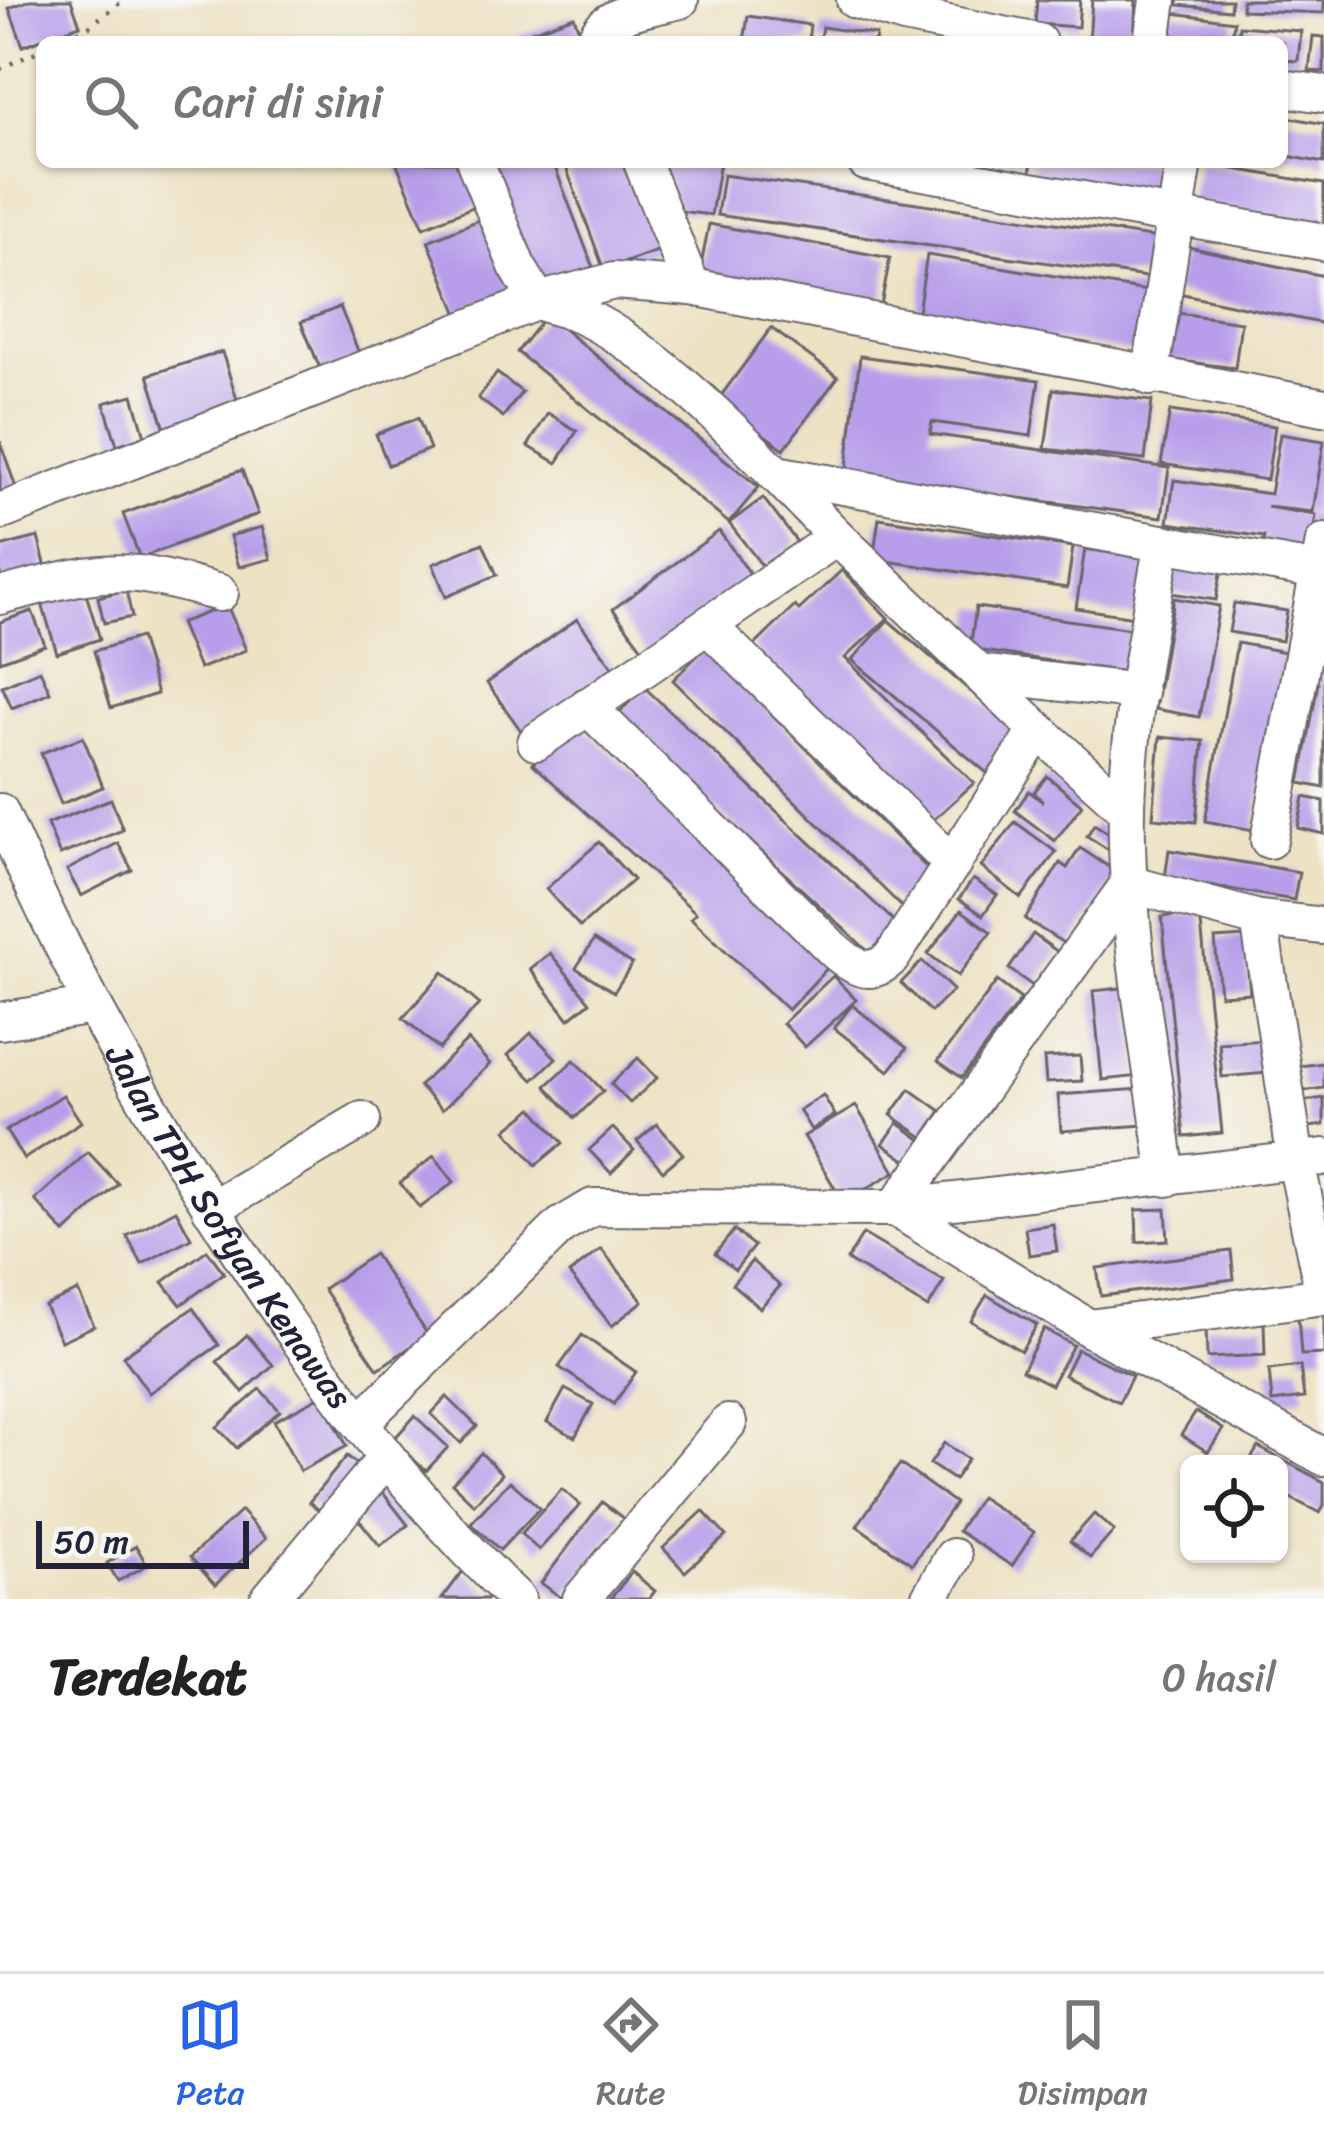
<!DOCTYPE html>
<html lang="id">
<head>
<meta charset="utf-8">
<style>
  body { margin:0; font-family:Sriracha,sans-serif; background:#f6f6f6; color:#222 }
  .controls { position:absolute; right:36px; bottom:36px; display:grid; overflow:hidden; border-radius:18px; box-shadow:0 3px 9px #0004 }
  .controls button { width:108px; height:108px; display:grid; place-items:center; padding:0; border:0; border-bottom:3px solid #e0e0e0; background:#fff; color:#222; font:60px sans-serif }
  .scale { position:absolute; left:36px; bottom:30px; width:213px; box-sizing:border-box; padding-left:12px; border:6px solid #22223b; border-top:0; font-size:33px; line-height:42px; white-space:nowrap; color:#22223b; -webkit-text-stroke:9px #f6f6f2; paint-order:stroke }
  .list { margin:0; padding:0; list-style:none }
  h2 { display:flex; justify-content:space-between; align-items:center; height:156px; margin:0; padding:0 48px; font-size:51px }
  h2 small { font-size:39px; font-weight:400; color:#767676 }
  .icon { flex:none; width:66px; height:66px; fill:none; stroke:currentColor; stroke-width:2; stroke-linecap:round; stroke-linejoin:round }
  .map { position:relative; flex:none; width:1324px; height:1599px; overflow:hidden }
  .search { position:absolute; background:#fff; box-shadow:0 3px 9px #0004; left:36px; right:36px; top:36px; height:132px; display:flex; align-items:center; gap:30px; box-sizing:border-box; padding:0 42px; border-radius:18px; color:#767676; font-size:45px }
  .sheet { height:372px; background:#fff }
  nav { display:flex; justify-content:space-around; align-items:center; box-sizing:border-box; height:168px; border-top:3px solid #e0e0e0; background:#fff; font-size:33px; color:#767676 }
  nav a { display:grid; justify-items:center; gap:6px }
  nav .on { color:#2563eb }
  .map>svg:first-child { display:block }
</style>
</head>
<body>
<div class="map">
<svg width="1324" height="1599" viewBox="0 0 1324 1599">
  <rect width="100%" height="100%" fill="#f6f6f2"/>
  <filter id="ink" filterUnits="userSpaceOnUse"><feTurbulence type="fractalNoise" baseFrequency=".00833" numOctaves="2"/><feDisplacementMap in="SourceGraphic" scale="24" xChannelSelector="R" yChannelSelector="G"/><feConvolveMatrix kernelMatrix="1 2 1 2 8 2 1 2 1" color-interpolation-filters="sRGB"/></filter>
  <filter id="wash" filterUnits="userSpaceOnUse"><feTurbulence type="fractalNoise" baseFrequency=".004" numOctaves="4" result="noise"/><feDisplacementMap in="SourceGraphic" scale="48" xChannelSelector="R" yChannelSelector="G"/><feGaussianBlur stdDeviation="2.7" result="paint"/><feColorMatrix in="noise" values="0 0 0 0 0 0 0 0 0 0 0 0 0 0 0 0 0 1.4 0 .05"/><feComposite in="paint" operator="in"/></filter>
  <g filter="url(#wash)">
    <rect width="100%" height="100%" fill="#eee2c4"/>
    <g id="blocks">
      <g fill="#b89eea">
        <path d="M30 0H71L80 25 23 46 9 8Z"/>
        <path d="M1037 0H1080L1078 27 1035 24Z"/>
        <path d="M1092 0H1136L1134 42H1089Z"/>
        <path d="M1178 0H1231L1230 10 1178 5Z"/>
        <path d="M1242 0H1324V13L1242 10Z"/>
        <path d="M1166 12 1234 21 1231 42H1162Z"/>
        <path d="M574 16 583 42H520L518 36Z"/>
        <path d="M748 16 810 25 808 42H744Z"/>
        <path d="M1239 26 1301 31 1298 61 1282 60V42H1238Z"/>
        <path d="M822 27 876 35 875 42H819Z"/>
        <path d="M1313 36 1324 37V72L1309 71Z"/>
        <path d="M1282 116 1324 124V163L1282 155Z"/>
        <path d="M396 162H470L487 201 424 227Z"/>
        <path d="M489 162H553L593 267 536 288Z"/>
        <path d="M564 162H628L660 250 604 270Z"/>
        <path d="M662 162H720L711 215 679 211Z"/>
        <path d="M1032 162H1167L1161 196 1030 174Z"/>
        <path d="M1198 163 1324 184V224L1191 201Z"/>
        <path d="M723 175 1158 238 1153 278 717 215Z"/>
        <path d="M486 217 518 295 460 319 428 241Z"/>
        <path d="M709 224 890 258 880 310 699 276Z"/>
        <path d="M1184 246 1324 276V324L1174 292Z"/>
        <path d="M927 255 1153 292 1142 354 917 318Z"/>
        <path d="M340 307 361 358 322 373 301 322Z"/>
        <path d="M1171 312 1241 322 1235 368 1165 359Z"/>
        <path d="M546 315 759 487 729 523 763 498 797 542 763 567 729 523 517 352Z"/>
        <path d="M771 328 838 377 784 449 717 401Z"/>
        <path d="M222 352 240 409 166 432 148 375Z"/>
        <path d="M860 356 1039 380 1031 436 932 422 930 434 1169 468 1162 517 846 475Z"/>
        <path d="M497 373 522 392 503 417 478 398Z"/>
        <path d="M1053 389 1152 401 1145 460 1045 449Z"/>
        <path d="M133 395 145 436 117 445 104 403Z"/>
        <path d="M1170 411 1275 426 1267 480 1161 464Z"/>
        <path d="M548 413 577 431 557 463 528 446Z"/>
        <path d="M418 418 430 449 388 465 376 434Z"/>
        <path d="M1280 434 1324 441 1313 512 1267 507 1316 515 1309 557 1262 549 1264 537 1168 523 1174 480 1270 494Z"/>
        <path d="M0 441 16 488 0 493Z"/>
        <path d="M242 470 258 514 140 558 123 514Z"/>
        <path d="M879 518 1073 547 1067 588 873 559Z"/>
        <path d="M262 527 271 559 239 567 230 536Z"/>
        <path d="M719 531 751 575 645 652 613 609Z"/>
        <path d="M38 537 48 575 0 588V547Z"/>
        <path d="M483 543 497 575 446 597 433 564Z"/>
        <path d="M1085 549 1150 559 1141 618 1076 608Z"/>
        <path d="M1177 555 1223 563 1216 600 1171 593Z"/>
        <path d="M842 570 888 618 845 658 974 783 931 822 753 647 795 606 799 610Z"/>
        <path d="M83 584 100 639 57 653 40 597Z"/>
        <path d="M126 590 132 617 104 623 98 597Z"/>
        <path d="M1174 598 1219 606 1199 717 1155 709Z"/>
        <path d="M1234 603 1287 611 1282 641 1229 632Z"/>
        <path d="M1324 604V788L1300 783 1318 683 1307 681Z"/>
        <path d="M227 605 246 650 199 669 180 623Z"/>
        <path d="M976 607 1131 629 1125 672 970 649Z"/>
        <path d="M32 611 45 645 0 661V622Z"/>
        <path d="M577 619 613 667 522 732 487 683Z"/>
        <path d="M888 620 1020 734 987 773 852 660Z"/>
        <path d="M140 637 157 694 111 708 94 651Z"/>
        <path d="M1237 643 1286 652 1254 830 1205 821Z"/>
        <path d="M705 648 939 880 906 911 673 680Z"/>
        <path d="M40 670 50 692 12 708 2 686Z"/>
        <path d="M644 687 897 924 870 953 616 716Z"/>
        <path d="M574 719 737 868 831 964 788 1010 691 918 696 913 533 764Z"/>
        <path d="M83 737 103 787 61 804 41 753Z"/>
        <path d="M1160 737 1203 741 1196 822 1153 818Z"/>
        <path d="M1047 776 1082 805 1055 841 1015 811 1029 791 1043 802 1034 792Z"/>
        <path d="M1304 797 1324 801V834L1298 828Z"/>
        <path d="M111 799 123 830 60 855 47 824Z"/>
        <path d="M1015 822 1056 852 1021 898 981 867Z"/>
        <path d="M1094 824 1122 842 1115 854 1087 836Z"/>
        <path d="M599 842 633 880 580 927 546 889Z"/>
        <path d="M118 843 132 870 81 896 67 870Z"/>
        <path d="M1080 848 1118 873 1070 947 1025 919 1060 863 1067 868Z"/>
        <path d="M1169 850 1299 872 1294 900 1165 878Z"/>
        <path d="M973 879 997 895 983 915 959 899Z"/>
        <path d="M961 910 991 932 958 976 928 954Z"/>
        <path d="M1200 913 1222 1133 1184 1137 1162 917Z"/>
        <path d="M1033 934 1058 952 1034 987 1009 969Z"/>
        <path d="M1245 937 1250 993 1220 995 1215 939Z"/>
        <path d="M594 940 632 964 614 992 576 968Z"/>
        <path d="M550 953 590 1002 569 1019 530 969Z"/>
        <path d="M922 961 953 990 931 1012 901 983Z"/>
        <path d="M443 972 479 1004 439 1049 403 1018Z"/>
        <path d="M833 976 856 1000 805 1047 783 1023Z"/>
        <path d="M997 981 1021 999 962 1078 938 1061Z"/>
        <path d="M1131 987 1140 1076 1102 1080 1093 991Z"/>
        <path d="M852 1005 907 1048 889 1071 834 1028Z"/>
        <path d="M531 1033 556 1058 533 1080 508 1055Z"/>
        <path d="M468 1040 490 1064 442 1110 419 1086Z"/>
        <path d="M1266 1040 1269 1073 1222 1077 1219 1043Z"/>
        <path d="M1080 1056 1082 1081 1046 1083 1044 1058Z"/>
        <path d="M638 1058 657 1078 630 1103 611 1084Z"/>
        <path d="M574 1060 603 1091 575 1118 546 1086Z"/>
        <path d="M1324 1063V1088L1303 1091 1299 1066Z"/>
        <path d="M910 1089 941 1111 923 1137 891 1115Z"/>
        <path d="M1141 1089 1144 1125 1061 1131 1058 1095Z"/>
        <path d="M63 1095 81 1122 24 1159 6 1131Z"/>
        <path d="M823 1095 835 1115 811 1130 799 1110Z"/>
        <path d="M1324 1098V1125L1309 1127 1305 1101Z"/>
        <path d="M856 1106 895 1172 843 1202 804 1136Z"/>
        <path d="M533 1108 563 1143 536 1165 506 1130Z"/>
        <path d="M898 1123 923 1141 907 1161 883 1144Z"/>
        <path d="M657 1124 683 1154 663 1171 637 1141Z"/>
        <path d="M613 1128 634 1150 611 1173 589 1150Z"/>
        <path d="M88 1152 118 1184 65 1233 35 1200Z"/>
        <path d="M434 1156 454 1182 420 1208 400 1183Z"/>
        <path d="M1166 1209 1168 1240 1137 1242 1136 1210Z"/>
        <path d="M176 1210 191 1238 142 1264 127 1236Z"/>
        <path d="M1053 1224 1057 1251 1029 1255 1025 1228Z"/>
        <path d="M734 1230 754 1246 735 1270 715 1254Z"/>
        <path d="M863 1234 944 1281 928 1308 847 1260Z"/>
        <path d="M601 1249 643 1301 612 1326 569 1274Z"/>
        <path d="M207 1250 224 1273 181 1305 163 1282Z"/>
        <path d="M1231 1251 1234 1279 1101 1296 1097 1268Z"/>
        <path d="M374 1254 428 1335 378 1369 323 1289Z"/>
        <path d="M752 1261 780 1286 760 1308 732 1284Z"/>
        <path d="M78 1291 94 1326 61 1341 45 1306Z"/>
        <path d="M987 1295 1037 1325 1021 1351 971 1321Z"/>
        <path d="M193 1308 219 1345 149 1393 123 1356Z"/>
        <path d="M1324 1314V1354L1301 1355 1298 1315Z"/>
        <path d="M1264 1323 1265 1355 1207 1358 1206 1326Z"/>
        <path d="M1044 1329 1073 1345 1051 1385 1022 1370Z"/>
        <path d="M247 1335 273 1365 243 1392 217 1362Z"/>
        <path d="M582 1335 636 1372 614 1404 559 1367Z"/>
        <path d="M1077 1349 1132 1376 1119 1402 1064 1375Z"/>
        <path d="M1300 1366 1304 1398 1272 1402 1269 1370Z"/>
        <path d="M260 1389 280 1411 237 1448 217 1427Z"/>
        <path d="M565 1389 593 1404 575 1437 547 1422Z"/>
        <path d="M321 1396 347 1446 300 1471 274 1421Z"/>
        <path d="M447 1397 477 1426 461 1443 431 1414Z"/>
        <path d="M1196 1412 1223 1429 1208 1452 1181 1435Z"/>
        <path d="M415 1416 448 1447 426 1471 393 1440Z"/>
        <path d="M944 1443 968 1459 954 1480 930 1464Z"/>
        <path d="M1258 1447 1324 1482V1506L1320 1513 1279 1492V1464H1248Z"/>
        <path d="M481 1453 502 1474 474 1504 452 1483Z"/>
        <path d="M347 1456 363 1469 325 1515 309 1502Z"/>
        <path d="M900 1464 955 1503 912 1564 857 1526Z"/>
        <path d="M510 1481 540 1508 500 1550 471 1523Z"/>
        <path d="M376 1484 408 1525 380 1546 348 1506Z"/>
        <path d="M562 1489 580 1505 539 1550 521 1534Z"/>
        <path d="M980 1497 1034 1532 1012 1566 958 1531Z"/>
        <path d="M602 1502 624 1519 563 1599 541 1583Z"/>
        <path d="M241 1511 266 1538 215 1585 190 1557Z"/>
        <path d="M703 1511 726 1536 685 1572 663 1548Z"/>
        <path d="M1094 1514 1114 1531 1090 1558 1070 1541Z"/>
        <path d="M136 1546 147 1565 118 1581 107 1563Z"/>
        <path d="M463 1571 491 1593 487 1599H442Z"/>
        <path d="M632 1572 655 1591 649 1599H610Z"/>
      </g>
    </g>
  </g>
  <g filter="url(#ink)">
    <use href="#blocks" fill-opacity="0" stroke="#69656b" stroke-width="3"/>
    <g fill="none" stroke-linecap="round" stroke-linejoin="round">
      <g stroke="#69656b" stroke-width="40">
        <g id="minor">
          <path d="M855 0 904 15 1038 42"/>
          <path d="M595 42C600 12 654 7 680 0"/>
          <path d="M1152 42 1158 0"/>
          <path d="M1282 88 1324 94"/>
          <path d="M475 162 517 266 538 301C552 307 568 309 582 316 668 355 770 469 837 537L536 742"/>
          <path d="M642 162 692 287"/>
          <path d="M866 162 1324 242"/>
          <path d="M1150 377 1184 162"/>
          <path d="M776 474 1324 572"/>
          <path d="M0 512 538 301 614 281 692 287 1324 407"/>
          <path d="M1163 543C1147 630 1130 718 1127 806 1124 926 1152 1059 1167 1178"/>
          <path d="M0 596C46 584 90 570 138 574 165 577 193 586 220 593"/>
          <path d="M709 627 953 864"/>
          <path d="M980 673 1139 692"/>
          <path d="M587 706 833 949C853 967 870 979 892 957L1038 730 837 537"/>
          <path d="M1038 730 1127 810"/>
          <path id="s1" d="M0 812C67 968 151 1117 244 1259 325 1381 410 1498 517 1599"/>
          <path d="M1269 840 1324 542"/>
          <path d="M1259 919 1296 1161 1324 1296"/>
          <path d="M1324 926 1259 919 1129 884 895 1208 1089 1328 1324 1457"/>
          <path d="M0 1021 93 1006"/>
          <path d="M211 1209 362 1120"/>
          <path d="M1089 1328 1324 1296"/>
          <path d="M360 1423 561 1226 593 1207 895 1208 1324 1157"/>
          <path d="M269 1599 386 1458"/>
          <path d="M581 1599 728 1423"/>
          <path d="M929 1599 953 1557"/>
        </g>
      </g>
      <g stroke="#69656b" stroke-width="4.5" stroke-dasharray="3 9" stroke-linecap="butt">
        <path d="M56 42 88 27 124 0"/>
        <path d="M0 69 42 49"/>
      </g>
      <use href="#minor" stroke="#fff" stroke-width="36"/>
    </g>
  </g>
  <g text-anchor="middle" stroke-width="9" stroke-linejoin="round" paint-order="stroke">
    <g font-size="36" fill="#22223b" stroke="#f6f6f2">
      <text dy="13" stroke="none"><textPath href="#s1" startOffset="474">Jalan TPH Sofyan Kenawas</textPath></text>
    </g>
  </g>
</svg>
<div class="controls">
<button><svg class="icon" aria-label="locate" viewBox="0 0 24 24"><circle cx="12" cy="12" r="6"/><path d="M12 2v4M12 18v4M2 12h4M18 12h4"/></svg></button>
</div>
<div class="scale">50 m</div>
<div class="search"><svg class="icon" aria-label="search" viewBox="0 0 24 24"><circle cx="10" cy="10" r="6"/><path d="M15 15l6 6"/></svg>Cari di sini</div>
</div>
<section class="sheet">
<h2>Terdekat<small>0 hasil</small></h2>
<ul class="list">
</ul>
</section>
<nav>
<a class="on"><svg class="icon" aria-label="map" viewBox="0 0 24 24"><path d="M3 6l6-2 6 2 6-2v14l-6 2-6-2-6 2zM9 4v14M15 6v14"/></svg>Peta</a>
<a><svg class="icon" aria-label="directions" viewBox="0 0 24 24"><path d="M12 3l9 9-9 9-9-9zM9 14v-3h6M13 9l2 2-2 2"/></svg>Rute</a>
<a><svg class="icon" aria-label="saved" viewBox="0 0 24 24"><path d="M7 4h10v16l-5-4-5 4z"/></svg>Disimpan</a>
</nav>
</body>
</html>
